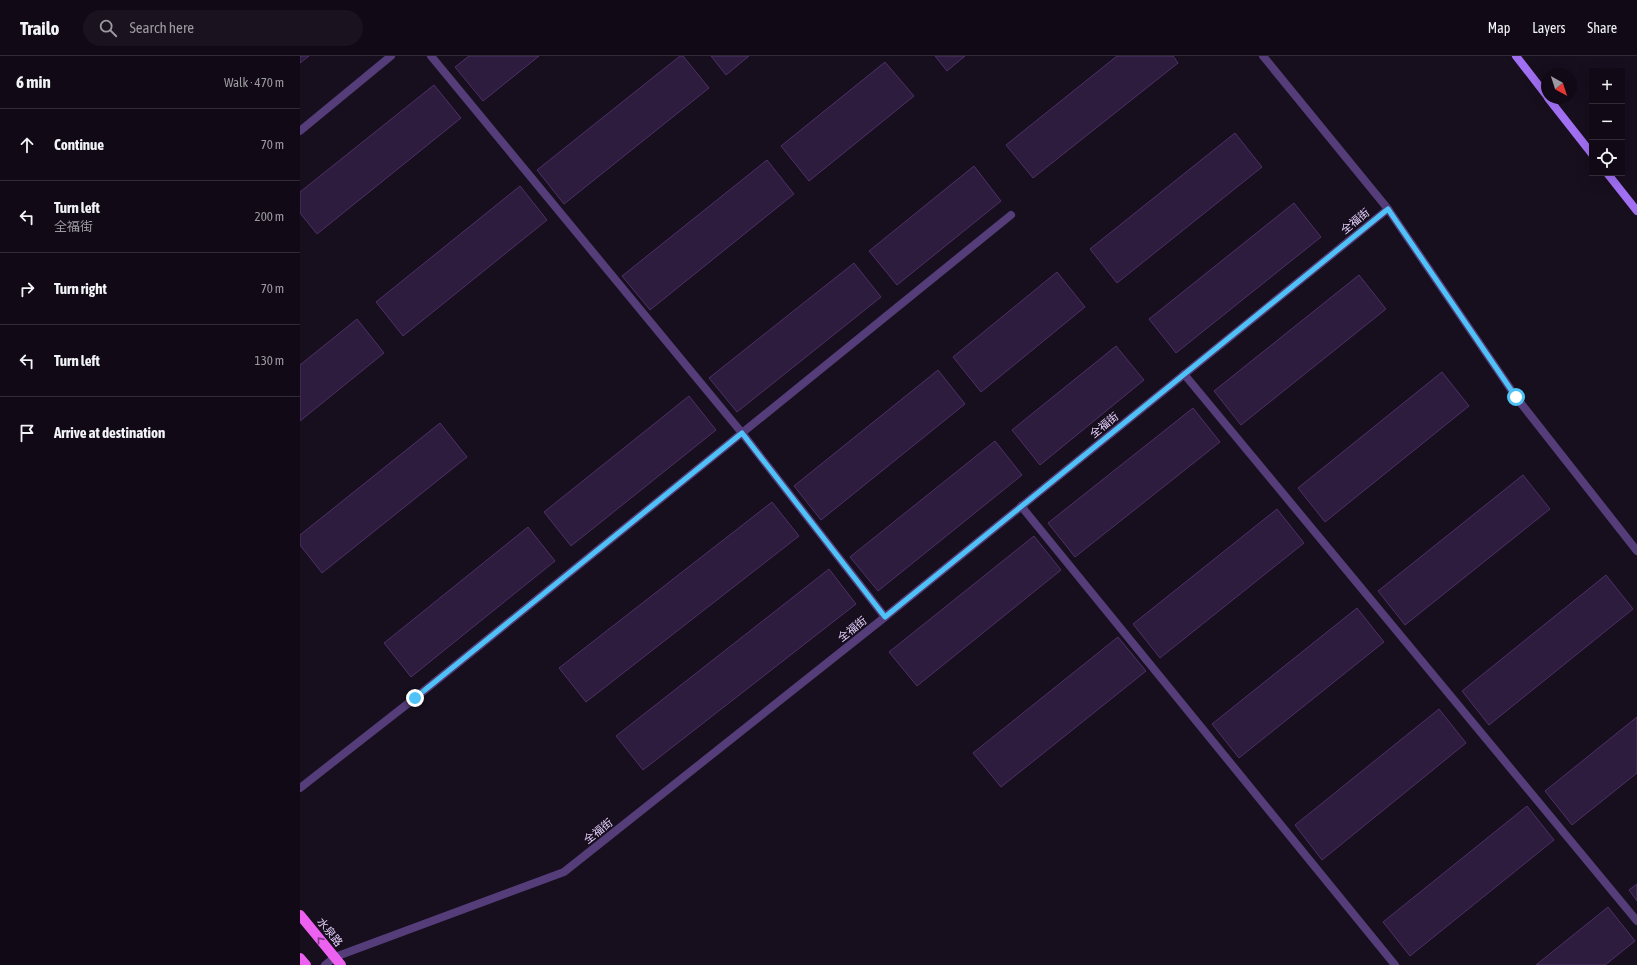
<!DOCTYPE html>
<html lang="en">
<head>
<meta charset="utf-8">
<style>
  body { margin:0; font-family:"Asap Condensed","Noto Sans SC",sans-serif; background:#1a131f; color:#f1f3f6 }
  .controls { position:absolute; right:12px; top:12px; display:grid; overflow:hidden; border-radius:0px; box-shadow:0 4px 16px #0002 }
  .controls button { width:36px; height:36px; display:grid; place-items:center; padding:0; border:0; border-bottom:1px solid #302b35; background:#110a16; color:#f1f3f6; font:20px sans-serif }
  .compass { position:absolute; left:1241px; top:12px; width:36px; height:36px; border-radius:50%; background:#110a16; box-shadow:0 4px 16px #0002; rotate:141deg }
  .stop { position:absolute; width:12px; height:12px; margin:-9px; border:3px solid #4fc3f7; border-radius:50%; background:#fff }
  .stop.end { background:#4fc3f7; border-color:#fff; box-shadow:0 1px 4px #0008 }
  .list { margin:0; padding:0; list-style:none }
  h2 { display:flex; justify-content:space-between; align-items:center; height:52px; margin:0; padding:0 16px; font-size:17px }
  h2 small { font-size:13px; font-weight:400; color:#9c9aa1 }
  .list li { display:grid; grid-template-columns:26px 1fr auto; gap:12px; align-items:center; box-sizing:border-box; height:72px; padding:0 16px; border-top:1px solid #302b35 }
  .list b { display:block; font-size:15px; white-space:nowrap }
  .list p { margin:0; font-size:13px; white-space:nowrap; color:#9c9aa1 }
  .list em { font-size:13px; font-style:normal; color:#9c9aa1 }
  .icon { flex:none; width:22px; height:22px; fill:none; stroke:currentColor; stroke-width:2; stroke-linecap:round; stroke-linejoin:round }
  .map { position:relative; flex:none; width:1337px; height:909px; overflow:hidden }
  header { display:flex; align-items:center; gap:24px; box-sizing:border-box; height:56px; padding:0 20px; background:#110a16; border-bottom:1px solid #302b35 }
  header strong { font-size:19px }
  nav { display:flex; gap:22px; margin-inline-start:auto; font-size:14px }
  .search { width:280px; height:36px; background:#1a131f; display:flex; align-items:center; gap:10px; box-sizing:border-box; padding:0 14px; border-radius:22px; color:#9c9aa1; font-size:15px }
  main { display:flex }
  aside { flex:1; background:#110a16 }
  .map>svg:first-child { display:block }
</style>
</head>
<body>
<header>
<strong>Trailo</strong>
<div class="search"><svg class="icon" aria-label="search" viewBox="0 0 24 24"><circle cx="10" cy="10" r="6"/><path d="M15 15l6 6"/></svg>Search here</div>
<nav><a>Map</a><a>Layers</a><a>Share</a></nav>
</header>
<main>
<aside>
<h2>6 min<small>Walk · 470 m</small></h2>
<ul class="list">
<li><svg class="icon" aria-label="ahead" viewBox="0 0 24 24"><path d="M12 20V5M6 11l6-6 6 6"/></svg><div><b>Continue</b></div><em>70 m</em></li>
<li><svg class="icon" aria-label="left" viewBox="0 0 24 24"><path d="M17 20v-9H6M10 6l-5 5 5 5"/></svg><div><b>Turn left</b><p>全福街</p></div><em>200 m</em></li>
<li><svg class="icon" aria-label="right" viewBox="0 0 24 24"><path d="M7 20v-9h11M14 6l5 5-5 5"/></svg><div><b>Turn right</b></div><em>70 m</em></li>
<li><svg class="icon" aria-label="left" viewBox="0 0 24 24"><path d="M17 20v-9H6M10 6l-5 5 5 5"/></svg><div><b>Turn left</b></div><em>130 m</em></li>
<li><svg class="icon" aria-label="arrive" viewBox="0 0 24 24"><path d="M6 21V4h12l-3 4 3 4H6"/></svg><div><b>Arrive at destination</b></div></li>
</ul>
</aside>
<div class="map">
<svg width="1337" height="909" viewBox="0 0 1337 909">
  <rect width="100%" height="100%" fill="#170e1e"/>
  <g fill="#2e1c3e" stroke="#4e3067">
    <path d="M0 0H9L0 7Z"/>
    <path d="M169 0H239L183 45 155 11Z"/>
    <path d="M380 0H383L409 32 264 148 237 114Z"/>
    <path d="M411 0H449L426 19Z"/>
    <path d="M635 0H665L647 15Z"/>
    <path d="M817 0H873L878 7 733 122 706 89Z"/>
    <path d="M585 6 614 40 509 125 481 90Z"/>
    <path d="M134 29 161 62 17 178 0 157V136Z"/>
    <path d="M935 77 962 111 817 227 790 193Z"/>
    <path d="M467 104 494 138 350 254 322 220Z"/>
    <path d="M674 110 701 145 597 229 569 195Z"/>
    <path d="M220 130 247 164 103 280 76 246Z"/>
    <path d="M994 147 1021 181 876 297 849 263Z"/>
    <path d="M554 207 581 241 437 356 409 322Z"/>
    <path d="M757 216 785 251 681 336 653 301Z"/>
    <path d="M1059 219 1086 253 941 369 914 335Z"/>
    <path d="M57 263 84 297 0 365V309Z"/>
    <path d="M816 290 844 324 740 409 712 374Z"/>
    <path d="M638 314 665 348 521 464 494 430Z"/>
    <path d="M1142 316 1169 350 1025 466 998 432Z"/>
    <path d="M389 340 416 374 271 490 244 456Z"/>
    <path d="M893 352 920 386 775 501 748 467Z"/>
    <path d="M140 367 167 401 22 517 0 489V479Z"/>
    <path d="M695 385 722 419 578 535 550 501Z"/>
    <path d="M1223 419 1250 453 1105 569 1078 535Z"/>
    <path d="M472 446 499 480 286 646 259 612Z"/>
    <path d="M977 453 1004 487 860 602 833 568Z"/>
    <path d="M228 471 255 505 111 621 84 587Z"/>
    <path d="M734 480 761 514 617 630 589 596Z"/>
    <path d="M529 513 556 548 343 714 316 680Z"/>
    <path d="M1306 519 1333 553 1189 669 1162 635Z"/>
    <path d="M1057 552 1084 586 939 702 912 668Z"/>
    <path d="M818 581 846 615 701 731 673 697Z"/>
    <path d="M1139 653 1166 687 1022 804 995 769Z"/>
    <path d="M1337 661V717L1272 769 1245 735Z"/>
    <path d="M1227 750 1254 784 1110 900 1083 866Z"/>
    <path d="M1337 828V845L1329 834Z"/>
    <path d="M1308 851 1335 885 1305 909H1236Z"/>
  </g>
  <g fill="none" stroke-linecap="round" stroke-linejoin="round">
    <g stroke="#543d79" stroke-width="8">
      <path d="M131 0 442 377 585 561"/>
      <path d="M963 0 1088 153 1216 341 1337 495"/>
      <path d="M0 75 91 0"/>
      <path d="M884 318 1337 865"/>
      <path d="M721 450 1095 909"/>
      <path d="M0 732 115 642 711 159"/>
      <path d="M25 909 35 901 264 816 585 561 1088 153"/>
    </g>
    <g stroke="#a06ff2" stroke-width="8">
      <path d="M1216 0 1247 40"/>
      <path d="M1248 42 1292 98"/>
      <path d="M1307 117 1337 155"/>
    </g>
    <g stroke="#ed61f1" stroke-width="10">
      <path d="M0 859 41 909"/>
      <path d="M0 902 6 909"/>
    </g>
  </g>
  <defs><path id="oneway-chevron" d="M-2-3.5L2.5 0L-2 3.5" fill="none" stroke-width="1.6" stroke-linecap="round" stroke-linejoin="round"/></defs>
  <use stroke="#823888" href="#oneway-chevron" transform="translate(20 884) rotate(-129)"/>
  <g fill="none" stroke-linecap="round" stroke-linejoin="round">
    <path stroke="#4fc3f7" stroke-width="5" d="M115 642 442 377 585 561 1088 153 1216 341"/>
  </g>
  <g text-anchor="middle" stroke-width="3" stroke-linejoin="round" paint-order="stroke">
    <g font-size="11" fill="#e4d0fb" stroke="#170e1e">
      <text transform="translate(1055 165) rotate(-39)" y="4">全福街</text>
      <text transform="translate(804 369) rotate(-39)" y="4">全福街</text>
      <text transform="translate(552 573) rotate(-38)" y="4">全福街</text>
      <text transform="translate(298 775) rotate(-38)" y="4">全福街</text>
      <text transform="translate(30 876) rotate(51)" y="4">水泉路</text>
    </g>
  </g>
</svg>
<div class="controls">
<button>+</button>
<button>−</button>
<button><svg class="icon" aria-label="locate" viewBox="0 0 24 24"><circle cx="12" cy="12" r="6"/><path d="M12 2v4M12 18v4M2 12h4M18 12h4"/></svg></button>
</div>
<svg class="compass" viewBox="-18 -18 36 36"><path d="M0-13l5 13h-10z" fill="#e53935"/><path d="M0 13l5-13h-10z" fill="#9c9aa1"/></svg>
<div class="stop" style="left:1216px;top:341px"></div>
<div class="stop end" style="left:115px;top:642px"></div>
</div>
</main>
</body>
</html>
